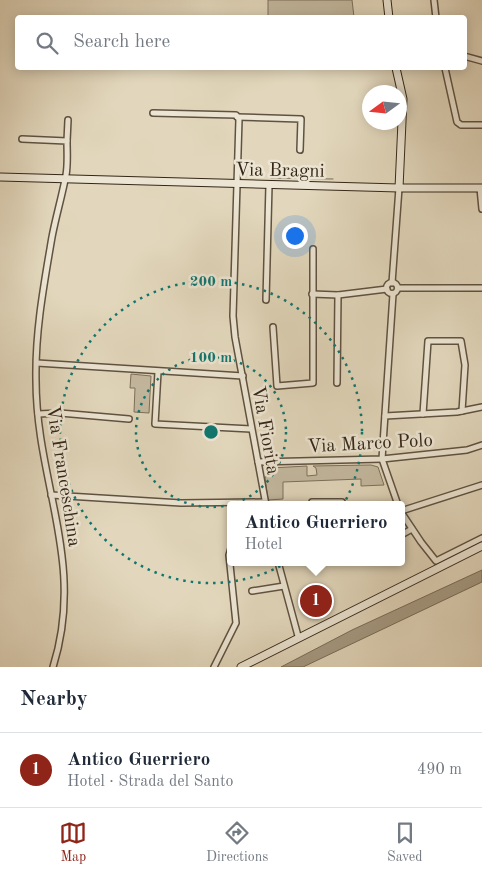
<!DOCTYPE html>
<html lang="en">
<head>
<meta charset="utf-8">
<style>
  body { margin:0; font-family:"Old Standard TT",serif; background:#f2f2f3; color:#1f2937 }
  .compass { position:absolute; left:362px; top:85px; width:45px; height:45px; border-radius:50%; background:#fff; box-shadow:0 2px 12px #0003; rotate:255deg }
  .you { position:absolute; left:294px; top:235px; width:18px; height:18px; margin:-12px; border:4px solid #fff; border-radius:50%; background:#1a73e8; box-shadow:0 0 0 8px #1a73e833 }
  .badge { display:grid; place-items:center; width:32px; height:32px; border-radius:50%; background:#8f2418; color:#fff; font-size:16px; font-weight:700 }
  .pin { position:absolute; translate:-50% -50%; border:2px solid #fff; box-shadow:0 1px 5px #0006 }
  .popup { position:absolute; left:227px; top:501px; width:178px; height:65px; box-sizing:border-box; display:grid; place-content:center; border-radius:5px; background:#fff; filter:drop-shadow(0 1px 4px #0005); font-size:16px; white-space:nowrap; color:#747a83 }
  .popup b { font-size:19px; color:#1f2937 }
  .popup::after { content:''; position:absolute; left:50%; top:100%; margin-left:-10px; border:10px solid transparent; border-top-color:#fff }
  .list { margin:0; padding:0; list-style:none }
  h2 { display:flex; justify-content:space-between; align-items:center; height:65px; margin:0; padding:0 20px; font-size:21px }
  h2 small { font-size:16px; font-weight:400; color:#747a83 }
  .list li { display:grid; grid-template-columns:32px 1fr auto; gap:15px; align-items:center; box-sizing:border-box; height:75px; padding:0 20px; border-top:1px solid #e0e1e3 }
  .list b { display:block; font-size:19px; white-space:nowrap }
  .list p { margin:0; font-size:16px; white-space:nowrap; color:#747a83 }
  .list em { font-size:16px; font-style:normal; color:#747a83 }
  .icon { flex:none; width:28px; height:28px; fill:none; stroke:currentColor; stroke-width:2; stroke-linecap:round; stroke-linejoin:round }
  .map { position:relative; flex:none; width:482px; height:667px; overflow:hidden }
  .search { position:absolute; background:#fff; box-shadow:0 2px 12px #0003; left:15px; right:15px; top:15px; height:55px; display:flex; align-items:center; gap:12px; box-sizing:border-box; padding:0 18px; border-radius:5px; color:#747a83; font-size:19px }
  .sheet { height:140px; background:#fff }
  nav { display:flex; justify-content:space-around; align-items:center; box-sizing:border-box; height:70px; border-top:1px solid #e0e1e3; background:#fff; font-size:14px; color:#747a83 }
  nav a { display:grid; justify-items:center; gap:2px }
  nav .on { color:#8f2418 }
  .map>svg:first-child { display:block }
</style>
</head>
<body>
<div class="map">
<svg width="482" height="667" viewBox="0 0 482 667">
  <rect width="100%" height="100%" fill="#e2d7bc"/>
  <filter id="stains"><feTurbulence type="fractalNoise" baseFrequency=".004" numOctaves="4"/><feColorMatrix values="0 0 0 0 .2 0 0 0 0 .09 0 0 0 0 .02 0 0 0 .5 -.17"/></filter>
  <radialGradient id="worn" r=".72"><stop offset=".6" stop-color="#630" stop-opacity="0"/><stop offset="1" stop-color="#630" stop-opacity=".3"/></radialGradient>
  <g fill="#c4b9a0" stroke="#7c705c">
    <path d="M268 0H352L354 17H268Z"/>
    <path d="M131 374 151 376 149 413 134 412 135 388H130Z"/>
    <path d="M371 465 378 467 384 485 361 486V479L283 482V499L268 500 265 478 271 468 307 466V476L317 475 316 468 313 466Z"/>
  </g>
  <path fill="#a69b84" stroke="#786c58" d="M482 570V582L303 667H281L352 630Z"/>
  <g fill="none" stroke-linecap="round" stroke-linejoin="round">
    <path stroke="#786c58" stroke-width="1" d="M271 178 333 179"/>
    <g stroke="#5f5240" stroke-width="8">
      <g id="street">
        <path d="M434 0 436 18"/>
        <path d="M464 56 482 61"/>
        <path d="M445 68 457 122 461 125H482"/>
        <path d="M153 113 236 115 239 119 233 316 235 337 266 505"/>
        <path d="M237 117 301 119 300 150"/>
        <path d="M22 139 67 141C67 152 68 164 66 175 62 196 56 216 52 237 44 284 35 332 36 380 36 483 86 562 53 667"/>
        <path d="M67 141 68 120"/>
        <path d="M480 188 482 209"/>
        <circle cx="392" cy="288" r="5.5"/>
        <path d="M392 283 399 188"/>
        <path d="M398 288H482"/>
        <path d="M312 294 338 295 387 289"/>
        <path d="M393 294 382 459 398 505"/>
        <path d="M266 300 269 185"/>
        <path d="M273 327 277 386 313 383V249"/>
        <path d="M37 363 243 376"/>
        <path d="M158 372 155 424 251 429"/>
        <path d="M337 383 338 295"/>
        <path d="M38 414 60 413 129 419"/>
        <path d="M423 414 428 341H461L465 365 462 411"/>
        <path d="M385 416 457 412 482 407"/>
        <path d="M258 462 382 459 467 450 482 445"/>
        <path d="M51 495 181 503 265 502"/>
        <path d="M312 505V502H342"/>
        <path d="M401 511 482 485"/>
        <path d="M401 512 421 542 436 561 482 538"/>
        <path d="M401 535 412 529"/>
        <path d="M278 562 298 636"/>
        <path d="M252 591 284 586"/>
        <path d="M214 667 236 623 229 555 231 548"/>
      </g>
    </g>
    <g stroke="#332617" stroke-width="9">
      <g id="secondary">
        <path d="M387 0 389 18"/>
        <path d="M396 68 403 99 399 188"/>
        <path d="M0 177 399 188H482"/>
        <path d="M241 667 482 546"/>
      </g>
    </g>
    <use href="#street" stroke="#ece5d3" stroke-width="5"/>
    <use href="#secondary" stroke="#ece5d3" stroke-width="7"/>
  </g>
  <g fill="none" stroke="#0f766e" stroke-width="2.5" stroke-dasharray="2.5 5">
    <circle cx="211" cy="432" r="75"/>
    <circle cx="211" cy="432" r="151"/>
  </g>
  <g text-anchor="middle" stroke-width="5" stroke-linejoin="round" paint-order="stroke">
    <g font-size="19" fill="#332617" stroke="#ece5d3">
      <text transform="translate(280 169) rotate(1)" y="7">Via Bragni</text>
      <text transform="translate(267 430) rotate(80)" y="7">Via Fiorita</text>
      <text transform="translate(370 442) rotate(-3)" y="7">Via Marco Polo</text>
      <text transform="translate(65 476) rotate(81)" y="7">Via Franceschina</text>
    </g>
  </g>
  <circle cx="211" cy="432" r="8" fill="#0f766e" stroke="#ece5d3" stroke-width="2.5"/>
  <g font-size="15" text-anchor="middle" font-weight="bold" fill="#0f766e" stroke="#ece5d3" stroke-width="5" stroke-linejoin="round" paint-order="stroke">
    <text x="211" y="286">200 m</text>
    <text x="211" y="362">100 m</text>
  </g>
  <rect width="100%" height="100%" filter="url(#stains)"/>
  <rect width="100%" height="100%" fill="url(#worn)"/>
</svg>
<svg class="compass" viewBox="-18 -18 36 36"><path d="M0-13l5 13h-10z" fill="#e53935"/><path d="M0 13l5-13h-10z" fill="#747a83"/></svg>
<div class="you"></div>
<div class="pin badge" style="left:316px;top:601px">1</div>
<div class="popup"><b>Antico Guerriero</b>Hotel</div>
<div class="search"><svg class="icon" aria-label="search" viewBox="0 0 24 24"><circle cx="10" cy="10" r="6"/><path d="M15 15l6 6"/></svg>Search here</div>
</div>
<section class="sheet">
<h2>Nearby<small></small></h2>
<ul class="list">
<li><span class="badge">1</span><div><b>Antico Guerriero</b><p>Hotel · Strada del Santo</p></div><em>490 m</em></li>
</ul>
</section>
<nav>
<a class="on"><svg class="icon" aria-label="map" viewBox="0 0 24 24"><path d="M3 6l6-2 6 2 6-2v14l-6 2-6-2-6 2zM9 4v14M15 6v14"/></svg>Map</a>
<a><svg class="icon" aria-label="directions" viewBox="0 0 24 24"><path d="M12 3l9 9-9 9-9-9zM9 14v-3h6M13 9l2 2-2 2"/></svg>Directions</a>
<a><svg class="icon" aria-label="saved" viewBox="0 0 24 24"><path d="M7 4h10v16l-5-4-5 4z"/></svg>Saved</a>
</nav>
</body>
</html>
